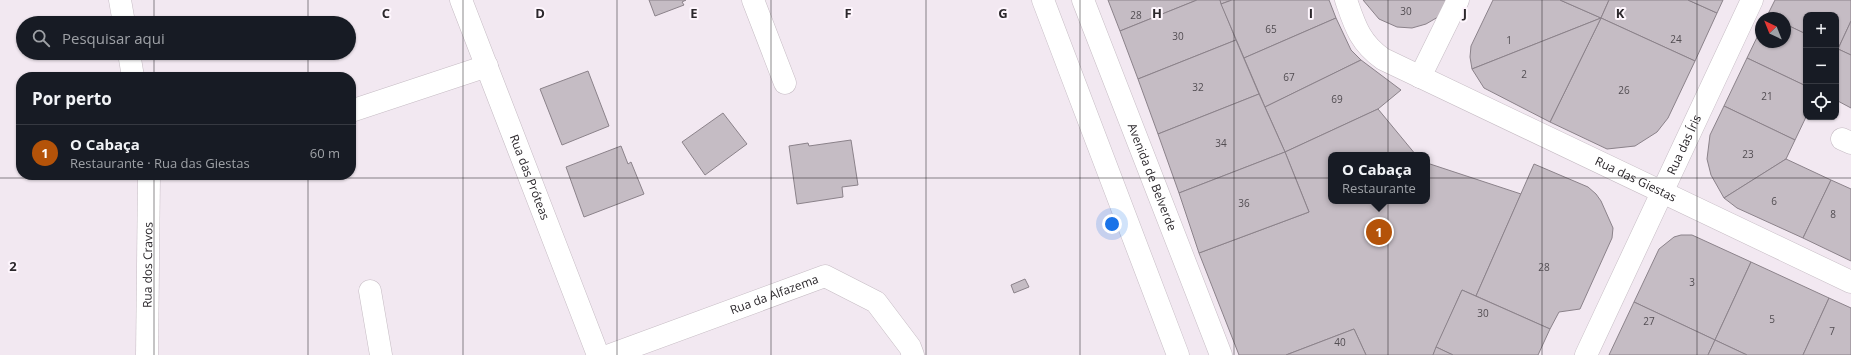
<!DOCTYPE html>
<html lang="pt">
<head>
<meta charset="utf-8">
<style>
  body { margin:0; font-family:"Open Sans",sans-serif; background:#242831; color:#f1f3f6 }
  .controls { position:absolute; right:12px; top:12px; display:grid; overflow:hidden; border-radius:8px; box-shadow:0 1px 3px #0004 }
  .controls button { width:36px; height:36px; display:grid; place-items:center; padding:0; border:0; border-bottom:1px solid #363941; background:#171b24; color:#f1f3f6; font:20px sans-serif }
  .compass { position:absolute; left:1755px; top:12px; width:36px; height:36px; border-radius:50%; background:#171b24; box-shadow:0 1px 3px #0004; rotate:317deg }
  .you { position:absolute; left:1112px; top:224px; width:14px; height:14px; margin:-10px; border:3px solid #fff; border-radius:50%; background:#1a73e8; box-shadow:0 0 0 6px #1a73e833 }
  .badge { display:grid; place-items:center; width:26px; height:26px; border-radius:50%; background:#b45309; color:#fff; font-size:13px; font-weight:700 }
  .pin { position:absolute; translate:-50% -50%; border:2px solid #fff; box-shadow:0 1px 4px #0006 }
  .popup { position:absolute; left:1328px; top:152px; width:102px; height:52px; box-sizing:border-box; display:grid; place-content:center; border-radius:8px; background:#171b24; filter:drop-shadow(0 1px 3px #0005); font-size:13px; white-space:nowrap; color:#9ea1a6 }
  .popup b { font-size:15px; color:#f1f3f6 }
  .popup::after { content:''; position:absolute; left:50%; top:100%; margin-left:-8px; border:8px solid transparent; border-top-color:#171b24 }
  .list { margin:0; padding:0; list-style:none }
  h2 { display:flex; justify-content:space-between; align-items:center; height:52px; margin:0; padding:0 16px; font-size:17px }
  h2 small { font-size:13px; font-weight:400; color:#9ea1a6 }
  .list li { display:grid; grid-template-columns:26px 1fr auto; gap:12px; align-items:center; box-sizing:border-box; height:56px; padding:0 16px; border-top:1px solid #363941 }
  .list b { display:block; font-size:15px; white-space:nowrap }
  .list p { margin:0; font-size:13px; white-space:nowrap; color:#9ea1a6 }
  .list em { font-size:13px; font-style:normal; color:#9ea1a6 }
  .icon { flex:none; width:22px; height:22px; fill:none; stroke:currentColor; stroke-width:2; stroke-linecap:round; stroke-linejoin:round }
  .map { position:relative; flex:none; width:1851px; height:355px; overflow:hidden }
  .search { position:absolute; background:#171b24; box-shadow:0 1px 3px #0004; left:16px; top:16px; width:340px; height:44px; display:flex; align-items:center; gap:10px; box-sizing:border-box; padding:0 14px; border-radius:22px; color:#9ea1a6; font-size:15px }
  .panel { position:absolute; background:#171b24; box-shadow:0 1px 3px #0004; left:16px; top:72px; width:340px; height:108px; border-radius:16px }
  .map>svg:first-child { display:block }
</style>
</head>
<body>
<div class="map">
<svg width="1851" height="355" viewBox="0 0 1851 355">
  <rect width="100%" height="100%" fill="#f2e8f1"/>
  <g fill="#c5bcc4" stroke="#8b828a">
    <path d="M649 0H686L682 2 684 5 655 16Z"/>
    <path d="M1108 0H1197L1120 31Z"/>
    <path d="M1197 0H1220L1236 40 1138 79 1120 31Z"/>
    <path d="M1220 0H1232L1221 4Z"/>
    <path d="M1232 0H1329L1336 18 1244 58 1221 4Z"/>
    <path d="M1363 0H1448L1438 17 1426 24 1412 28 1397 27 1379 19Z"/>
    <path d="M1493 0H1560L1601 18 1472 69 1470 57 1471 46Z"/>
    <path d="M1560 0H1609L1601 18Z"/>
    <path d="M1609 0H1688L1717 13 1695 61 1601 18Z"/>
    <path d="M1688 0H1723L1717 13Z"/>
    <path d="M1775 0H1851V21L1838 49 1836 48V15H1806V34L1785 24V18H1772L1767 16Z"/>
    <path d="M1336 18 1351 50 1361 60 1265 107 1244 58Z"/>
    <path d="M1601 18 1695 61 1668 118 1657 132 1635 146 1607 149 1550 122Z"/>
    <path d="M1601 18 1550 122 1484 88 1472 69Z"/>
    <path d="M1851 21V55L1838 49Z"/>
    <path d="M1785 24 1806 34V86L1747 58 1761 29V42H1785Z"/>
    <path d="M1236 40 1259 94 1158 134 1138 79Z"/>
    <path d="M1838 49 1851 55V108L1836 100V53Z"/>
    <path d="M1747 58 1806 86V117L1795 140 1724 106Z"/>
    <path d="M1361 60 1401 90 1378 109 1285 152 1265 107Z"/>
    <path d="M588 71 609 126 562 145 540 89Z"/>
    <path d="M1259 94 1285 152 1179 193 1158 134Z"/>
    <path d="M1724 106 1795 140 1786 159 1724 198 1711 175 1707 159 1710 135Z"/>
    <path d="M1378 109 1416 155H1331V201H1427V163L1521 194 1476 296 1462 290 1433 355H1366L1354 329 1286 355H1239L1199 253 1309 212 1285 152Z"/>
    <path d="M723 113 747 144 705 175 682 142Z"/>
    <path d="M851 140 858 185 842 187 843 197 797 204 789 146 808 143 809 146Z"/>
    <path d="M621 146 628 164 631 162 644 194 584 217 566 167Z"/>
    <path d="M1285 152 1309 212 1199 253 1179 193Z"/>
    <path d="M1786 159 1831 180 1803 238 1737 208 1724 198Z"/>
    <path d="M1534 164 1588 187 1596 194 1601 201 1613 228 1612 238 1580 309 1559 312 1550 329 1476 296Z"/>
    <path d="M1831 180 1851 189V261L1803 238Z"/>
    <path d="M1681 235H1692L1751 262 1715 340 1634 302 1659 249 1674 237Z"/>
    <path d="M1751 262 1829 298 1803 355H1747L1715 340Z"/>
    <path d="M1025 279 1029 287 1014 293 1011 285Z"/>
    <path d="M1462 290 1550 329 1538 355H1453L1436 347Z"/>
    <path d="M1829 298 1851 308V355H1803Z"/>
    <path d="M1634 302 1715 340 1708 355H1609Z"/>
    <path d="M1354 329 1366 355H1286Z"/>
    <path d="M1715 340 1747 355H1708Z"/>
    <path d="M1436 347 1453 355H1433Z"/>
  </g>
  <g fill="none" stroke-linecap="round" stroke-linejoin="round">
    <g stroke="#c6bcc4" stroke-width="23">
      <g id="minor">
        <path d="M120 0 124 23"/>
        <path id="s1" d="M461 0 598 355"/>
        <path d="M753 0 785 83"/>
        <path id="s2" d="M1346 0C1355 26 1360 43 1383 59L1851 282"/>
        <path d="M129 53 133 77"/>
        <path d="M1420 77 1458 0"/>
        <path d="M351 111 487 66"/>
        <path d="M1842 139 1851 143"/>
        <path d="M370 291 381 355"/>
        <path id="s3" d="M147 355 149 175"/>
        <path id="s4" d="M610 355 825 276 876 302 910 347 913 355"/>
        <path id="s5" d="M1586 355 1752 0"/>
      </g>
    </g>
    <g stroke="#c6bcc4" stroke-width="23">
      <g id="major">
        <path d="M1043 0 1178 355"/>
        <path id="s6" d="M1083 0 1221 355"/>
      </g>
    </g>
    <use href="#minor" stroke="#fff" stroke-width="22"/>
    <use href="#major" stroke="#fff" stroke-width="22"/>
  </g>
  <path fill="none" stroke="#2c282c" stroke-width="1" stroke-opacity="0.55" d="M154 0V23M308 0V23M463 0V355M617 0V355M771 0V355M926 0V355M1080 0V355M1234 0V355M1388 0V355M1542 0V355M1697 0V355M154 53V77M308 53V77M154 175V355M308 175V355M0 178H1851"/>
  <g text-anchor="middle" stroke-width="4" stroke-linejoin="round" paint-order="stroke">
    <g font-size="10" fill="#524d52">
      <text x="1406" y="15">30</text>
      <text x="1136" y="19">28</text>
      <text x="1271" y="33">65</text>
      <text x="1178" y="40">30</text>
      <text x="1676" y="43">24</text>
      <text x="1509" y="44">1</text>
      <text x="1524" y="78">2</text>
      <text x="1289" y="81">67</text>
      <text x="1198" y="91">32</text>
      <text x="1624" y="94">26</text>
      <text x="1767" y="100">21</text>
      <text x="1337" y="103">69</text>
      <text x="1221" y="147">34</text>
      <text x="1748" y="158">23</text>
      <text x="1774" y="205">6</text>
      <text x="1244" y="207">36</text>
      <text x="1833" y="218">8</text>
      <text x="1544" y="271">28</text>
      <text x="1692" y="286">3</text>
      <text x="1483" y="317">30</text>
      <text x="1772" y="323">5</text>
      <text x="1649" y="325">27</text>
      <text x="1832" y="335">7</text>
      <text x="1340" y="346">40</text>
    </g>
    <g font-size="12" fill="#2c282c" stroke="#fef6fd">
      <text dy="4" stroke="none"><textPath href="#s5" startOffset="232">Rua das Íris</textPath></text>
      <text dy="4" stroke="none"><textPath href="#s1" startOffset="190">Rua das Próteas</textPath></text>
      <text dy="4" stroke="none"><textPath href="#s6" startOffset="190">Avenida de Belverde</textPath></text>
      <text dy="4" stroke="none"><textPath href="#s2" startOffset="351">Rua das Giestas</textPath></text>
      <text dy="4" stroke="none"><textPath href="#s3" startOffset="90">Rua dos Cravos</textPath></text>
      <text dy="4" stroke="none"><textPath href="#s4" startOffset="175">Rua da Alfazema</textPath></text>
    </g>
  </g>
  <g font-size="13" text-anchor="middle" font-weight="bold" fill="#2c282c" stroke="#fef6fd" stroke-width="4" stroke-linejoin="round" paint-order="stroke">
    <text x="386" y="18">C</text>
    <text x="540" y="18">D</text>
    <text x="694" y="18">E</text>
    <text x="848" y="18">F</text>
    <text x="1003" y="18">G</text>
    <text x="1157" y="18">H</text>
    <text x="1311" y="18">I</text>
    <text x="1465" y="18">J</text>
    <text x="1620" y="18">K</text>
    <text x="13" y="271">2</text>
  </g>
</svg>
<div class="controls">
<button>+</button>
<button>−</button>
<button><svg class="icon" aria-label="locate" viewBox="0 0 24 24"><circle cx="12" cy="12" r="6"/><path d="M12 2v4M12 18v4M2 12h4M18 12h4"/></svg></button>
</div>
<svg class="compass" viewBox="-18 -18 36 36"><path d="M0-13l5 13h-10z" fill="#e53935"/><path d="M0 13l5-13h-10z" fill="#9ea1a6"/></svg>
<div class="you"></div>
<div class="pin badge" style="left:1379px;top:232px">1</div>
<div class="popup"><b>O Cabaça</b>Restaurante</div>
<div class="search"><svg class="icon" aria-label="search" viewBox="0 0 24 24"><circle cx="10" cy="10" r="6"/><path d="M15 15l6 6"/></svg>Pesquisar aqui</div>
<section class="panel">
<h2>Por perto<small></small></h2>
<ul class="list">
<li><span class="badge">1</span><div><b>O Cabaça</b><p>Restaurante · Rua das Giestas</p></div><em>60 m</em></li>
</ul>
</section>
</div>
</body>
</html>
